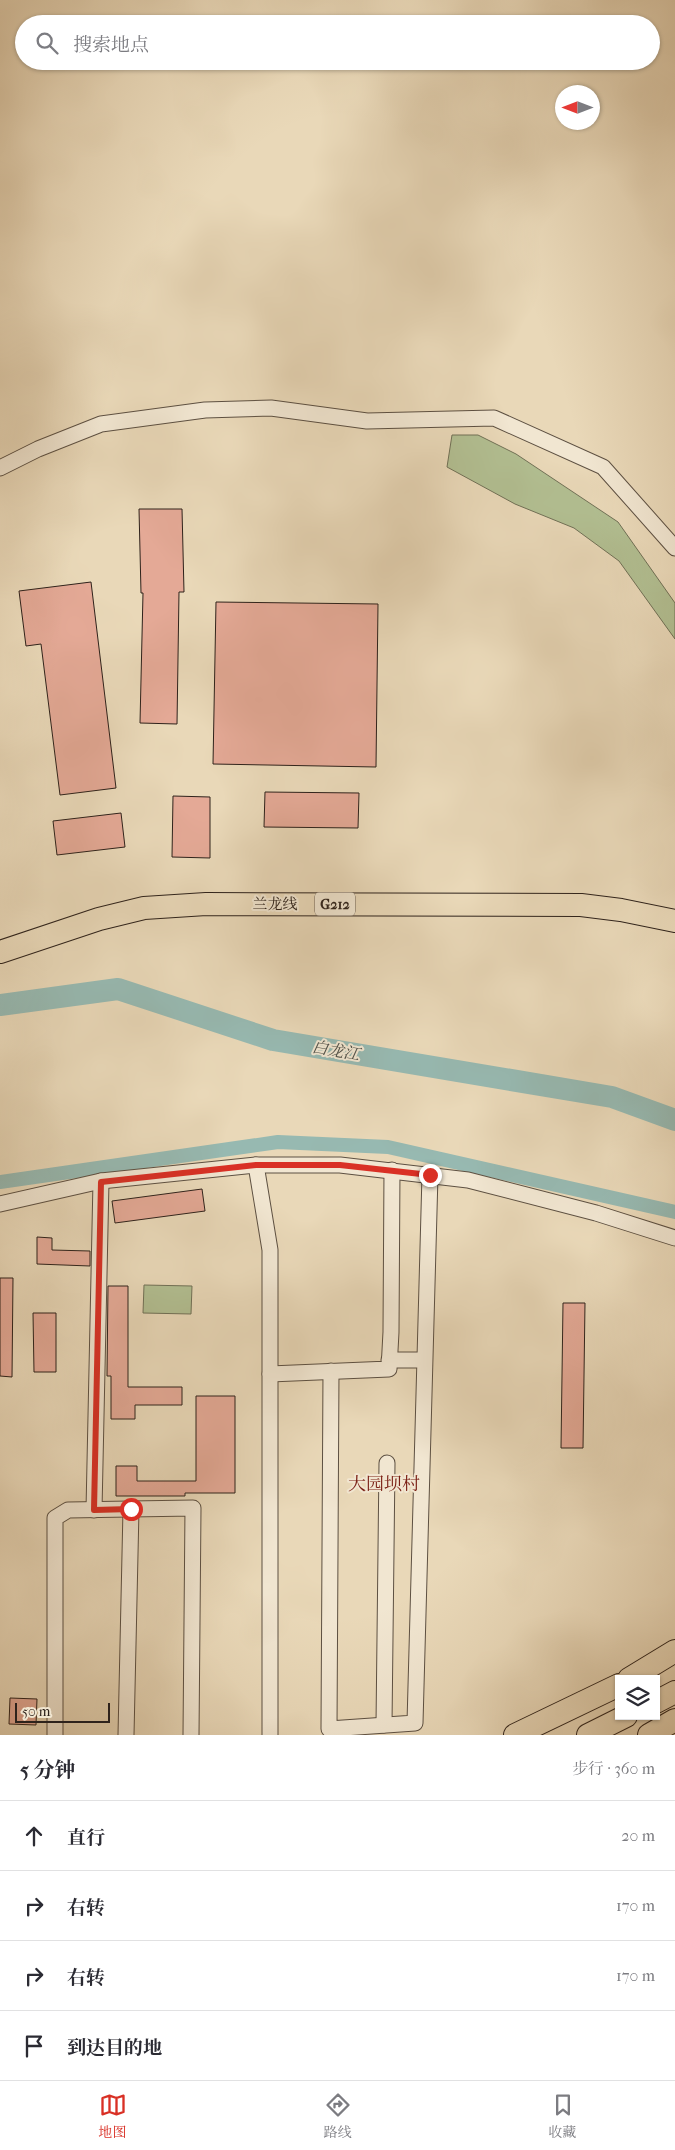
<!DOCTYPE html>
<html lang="zh">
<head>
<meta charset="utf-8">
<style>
  body { margin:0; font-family:"IM FELL French Canon","Noto Serif SC",serif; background:#f7f7f7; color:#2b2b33 }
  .controls { position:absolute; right:15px; bottom:15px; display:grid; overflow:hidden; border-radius:0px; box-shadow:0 1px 4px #0004 }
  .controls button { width:45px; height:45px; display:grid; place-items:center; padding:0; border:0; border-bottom:1px solid #e1e1e2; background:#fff; color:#2b2b33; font:25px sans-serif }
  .compass { position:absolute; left:555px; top:85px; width:45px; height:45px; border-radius:50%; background:#fff; box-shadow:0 1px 4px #0004; rotate:270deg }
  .scale { position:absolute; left:15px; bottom:12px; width:95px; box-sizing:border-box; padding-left:5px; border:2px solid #2e221b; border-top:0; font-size:14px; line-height:18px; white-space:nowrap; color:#2e221b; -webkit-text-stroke:4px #f1e6d1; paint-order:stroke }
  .stop { position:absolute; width:15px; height:15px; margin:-11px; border:4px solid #d93025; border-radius:50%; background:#fff }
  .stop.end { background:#d93025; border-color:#fff; box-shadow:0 1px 5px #0008 }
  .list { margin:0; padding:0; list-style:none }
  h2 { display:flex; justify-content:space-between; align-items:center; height:65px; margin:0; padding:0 20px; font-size:21px }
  h2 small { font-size:16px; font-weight:400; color:#7c7c81 }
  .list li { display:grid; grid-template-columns:32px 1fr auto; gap:15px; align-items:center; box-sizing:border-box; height:70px; padding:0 20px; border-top:1px solid #e1e1e2 }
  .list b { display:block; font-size:19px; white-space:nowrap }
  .list em { font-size:16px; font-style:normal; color:#7c7c81 }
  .icon { flex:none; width:28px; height:28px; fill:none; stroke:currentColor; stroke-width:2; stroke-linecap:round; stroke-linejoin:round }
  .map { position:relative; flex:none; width:675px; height:1735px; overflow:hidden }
  .search { position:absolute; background:#fff; box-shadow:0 1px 4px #0004; left:15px; right:15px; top:15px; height:55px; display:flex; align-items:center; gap:12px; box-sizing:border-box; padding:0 18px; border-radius:28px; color:#7c7c81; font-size:19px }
  .sheet { height:345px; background:#fff }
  nav { display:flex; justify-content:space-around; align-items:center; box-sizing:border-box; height:70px; border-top:1px solid #e1e1e2; background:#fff; font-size:14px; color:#7c7c81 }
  nav a { display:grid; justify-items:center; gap:2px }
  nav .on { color:#d93025 }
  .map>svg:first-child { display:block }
</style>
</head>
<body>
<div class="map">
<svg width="675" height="1735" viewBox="0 0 675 1735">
  <rect width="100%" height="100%" fill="#e9d8b8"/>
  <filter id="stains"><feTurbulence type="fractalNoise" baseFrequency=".004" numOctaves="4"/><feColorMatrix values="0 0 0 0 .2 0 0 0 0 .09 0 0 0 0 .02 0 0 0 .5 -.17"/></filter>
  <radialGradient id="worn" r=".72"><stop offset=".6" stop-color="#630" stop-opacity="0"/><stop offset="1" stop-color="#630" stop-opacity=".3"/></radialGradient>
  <g fill="#b2bf92" stroke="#707056">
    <path d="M452 435H478L516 454 618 522 675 603V639L619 561 574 528 515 504 447 467Z"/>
    <path d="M144 1285 192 1286 191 1314 143 1313Z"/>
  </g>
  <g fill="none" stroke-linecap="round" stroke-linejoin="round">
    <path stroke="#97b9b1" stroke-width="14" d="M0 1182 278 1142 388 1147 675 1212"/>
    <path stroke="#97b9b1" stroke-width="22" d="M0 1005 118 989 273 1040 612 1097 675 1120"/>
  </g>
  <g fill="#e4a996" stroke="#2e221b">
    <path d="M139 509H182L184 592H179L177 724 140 723 143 593H141Z"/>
    <path d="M91 582 116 788 60 795 41 644 26 646 19 591Z"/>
    <path d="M216 602 378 604 376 767 213 764Z"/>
    <path d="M265 792 359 793 358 828 264 827Z"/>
    <path d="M173 796 210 797V858L172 857Z"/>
    <path d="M121 813 125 847 57 855 53 821Z"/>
    <path d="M202 1189 205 1211 115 1223 112 1201Z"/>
    <path d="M37 1237 52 1238V1250L90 1251V1266L37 1264Z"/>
    <path d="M0 1278H13L12 1377 0 1376Z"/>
    <path d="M108 1286H128V1387H182V1405H135V1419H111V1376H107Z"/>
    <path d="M563 1303H585L583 1448H561Z"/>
    <path d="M33 1313H56V1372H34Z"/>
    <path d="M196 1396H235V1493H185V1496H116V1466H137V1481H196Z"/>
    <path d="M10 1698 37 1699 36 1725 9 1724Z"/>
  </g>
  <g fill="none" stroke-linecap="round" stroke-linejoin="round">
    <g stroke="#5d5042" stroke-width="17">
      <g id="minor">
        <path d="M0 468 38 449 101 424 205 410 271 408 367 421 494 418 603 467 675 548"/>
        <path d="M256 1165 270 1250V1735"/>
        <path d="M0 1204 101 1181 256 1165H340L468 1180 596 1213 675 1238"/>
        <path d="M389 1360H424"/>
        <path d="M331 1371 329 1729 415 1723 430 1175"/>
        <path d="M270 1374 389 1369 391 1332 392 1170"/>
        <path d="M94 1510 101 1181"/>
        <path d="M384 1725 387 1463"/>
        <path d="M55 1735V1518L68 1510 193 1508 191 1735"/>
        <path d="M126 1735 131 1509"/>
      </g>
    </g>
    <g stroke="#2e221b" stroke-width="24">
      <g id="highway">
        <path d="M0 952 99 919 144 908 206 904 581 905 621 910 675 921"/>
        <path d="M629 1679 675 1651"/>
        <path d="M656 1702 675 1692"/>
        <path d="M515 1735 619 1685"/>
        <path d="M588 1735 626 1716"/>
        <path d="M649 1735 675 1720"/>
      </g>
    </g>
    <use href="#minor" stroke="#f1e6d1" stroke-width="15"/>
    <use href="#highway" stroke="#e9d8b8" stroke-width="22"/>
  </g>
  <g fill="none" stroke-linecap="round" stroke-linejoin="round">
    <path stroke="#d93025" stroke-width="6" d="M131 1509 94 1510 101 1182 256 1165H340L430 1175"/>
  </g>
  <g text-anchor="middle" stroke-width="4" stroke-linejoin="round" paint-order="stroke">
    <rect fill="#f1e6d1" stroke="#685d52" stroke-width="1" x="315" y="892.5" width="40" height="23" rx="4"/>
    <g font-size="14" font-weight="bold" fill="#2e221b">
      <text x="335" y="909">G212</text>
    </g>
    <g font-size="15" fill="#2e221b" stroke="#f1e6d1">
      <text x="275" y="909">兰龙线</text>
    </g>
    <g font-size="16" font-style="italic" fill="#4e4f48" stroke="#f1e6d1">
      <text transform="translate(336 1050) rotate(10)" y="6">白龙江</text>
    </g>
    <g font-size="18" fill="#7a1f14" stroke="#f1e6d1">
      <text x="384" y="1490">大园坝村</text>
    </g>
  </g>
  <rect width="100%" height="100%" filter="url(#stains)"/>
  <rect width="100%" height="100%" fill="url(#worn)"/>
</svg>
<div class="controls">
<button><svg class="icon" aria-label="layers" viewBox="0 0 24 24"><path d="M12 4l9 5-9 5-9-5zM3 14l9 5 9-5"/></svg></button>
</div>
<svg class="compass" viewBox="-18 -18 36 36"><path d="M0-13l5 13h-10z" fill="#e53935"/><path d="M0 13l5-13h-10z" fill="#7c7c81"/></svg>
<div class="scale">50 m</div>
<div class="stop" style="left:131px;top:1509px"></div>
<div class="stop end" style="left:430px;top:1175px"></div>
<div class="search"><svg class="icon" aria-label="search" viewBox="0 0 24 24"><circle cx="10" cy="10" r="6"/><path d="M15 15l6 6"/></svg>搜索地点</div>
</div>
<section class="sheet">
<h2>5 分钟<small>步行 · 360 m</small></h2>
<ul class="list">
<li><svg class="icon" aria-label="ahead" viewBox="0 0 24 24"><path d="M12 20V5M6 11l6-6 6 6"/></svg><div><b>直行</b></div><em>20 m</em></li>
<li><svg class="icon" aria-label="right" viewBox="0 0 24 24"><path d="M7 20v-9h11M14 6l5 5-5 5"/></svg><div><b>右转</b></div><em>170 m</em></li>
<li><svg class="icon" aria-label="right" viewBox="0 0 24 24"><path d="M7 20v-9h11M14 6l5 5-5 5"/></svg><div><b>右转</b></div><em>170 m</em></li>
<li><svg class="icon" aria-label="arrive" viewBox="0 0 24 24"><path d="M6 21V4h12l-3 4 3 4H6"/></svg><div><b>到达目的地</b></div></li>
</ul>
</section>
<nav>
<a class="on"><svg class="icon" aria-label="map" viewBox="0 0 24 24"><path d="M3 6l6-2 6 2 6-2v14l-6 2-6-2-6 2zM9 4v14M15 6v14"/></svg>地图</a>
<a><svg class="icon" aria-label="directions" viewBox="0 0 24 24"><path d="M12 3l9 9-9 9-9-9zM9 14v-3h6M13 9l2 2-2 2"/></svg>路线</a>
<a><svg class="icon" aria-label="saved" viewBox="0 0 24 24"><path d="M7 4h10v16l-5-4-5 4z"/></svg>收藏</a>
</nav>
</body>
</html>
